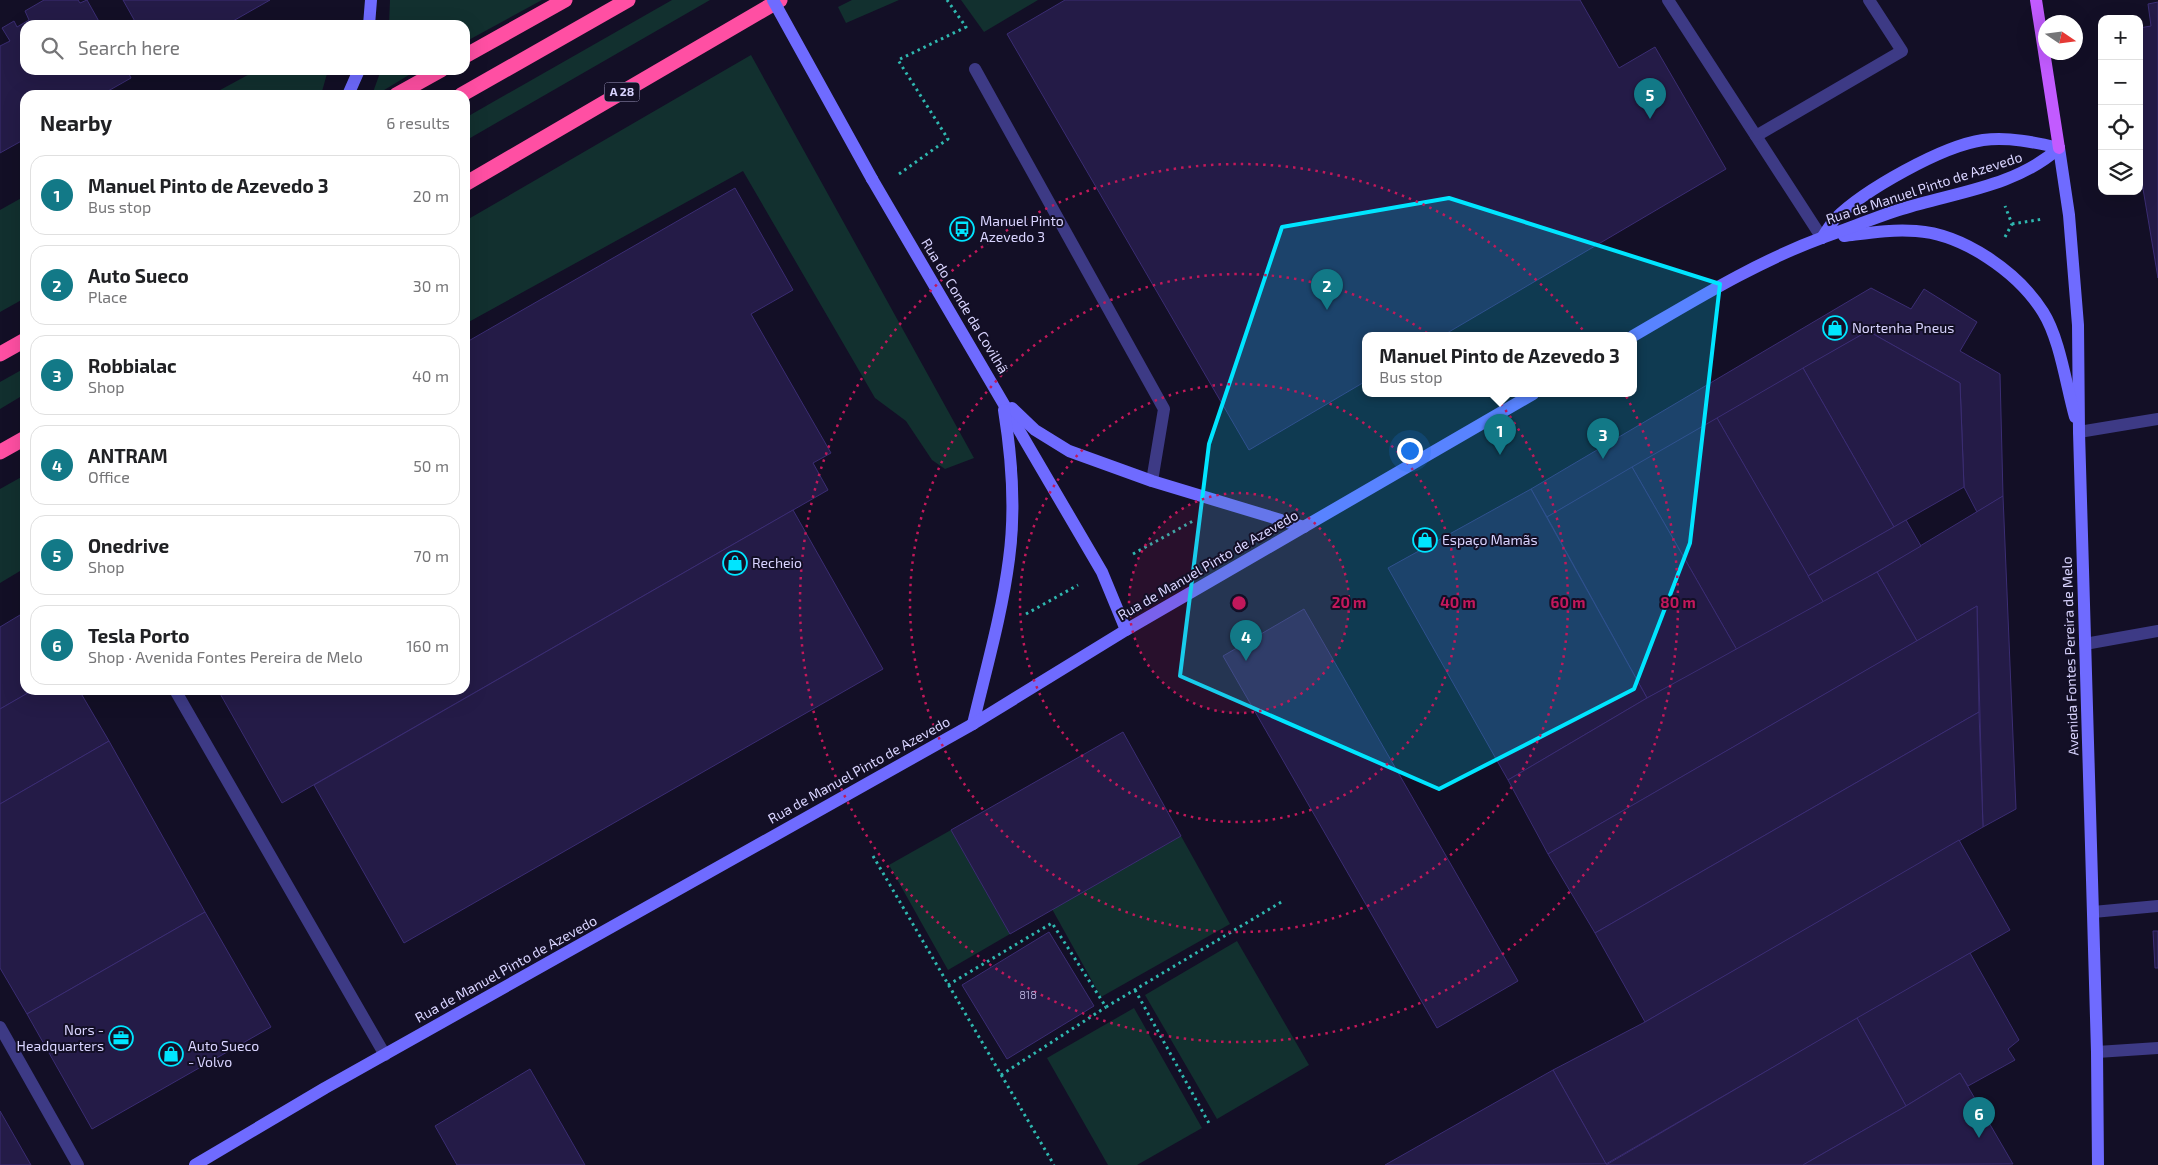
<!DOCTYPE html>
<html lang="en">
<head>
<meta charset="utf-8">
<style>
  body { margin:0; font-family:"Exo 2",sans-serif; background:#f6f6f6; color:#202124 }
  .controls { position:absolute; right:15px; top:15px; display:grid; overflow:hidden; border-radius:10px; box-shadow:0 5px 20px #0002 }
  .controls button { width:45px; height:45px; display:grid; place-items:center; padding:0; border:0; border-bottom:1px solid #e0e0e0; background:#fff; color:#202124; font:25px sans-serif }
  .compass { position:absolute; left:2038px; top:15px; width:45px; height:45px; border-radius:50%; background:#fff; box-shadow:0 5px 20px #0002; rotate:103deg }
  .you { position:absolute; left:1409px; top:450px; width:18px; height:18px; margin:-12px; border:4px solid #fff; border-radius:50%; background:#1a73e8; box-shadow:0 0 0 8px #1a73e833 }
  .badge { display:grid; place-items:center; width:32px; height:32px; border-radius:50%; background:#127987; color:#fff; font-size:16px; font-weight:700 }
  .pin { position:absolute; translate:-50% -41px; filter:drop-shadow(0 1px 2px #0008) }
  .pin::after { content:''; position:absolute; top:26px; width:18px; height:15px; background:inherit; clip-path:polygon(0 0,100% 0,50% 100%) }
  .popup { position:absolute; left:1362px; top:332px; width:275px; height:65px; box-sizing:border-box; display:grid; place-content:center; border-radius:10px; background:#fff; filter:drop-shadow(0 1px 4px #0005); font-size:16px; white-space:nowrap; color:#757577 }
  .popup b { font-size:19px; color:#202124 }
  .popup::after { content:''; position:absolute; left:50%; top:100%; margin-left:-10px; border:10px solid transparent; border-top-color:#fff }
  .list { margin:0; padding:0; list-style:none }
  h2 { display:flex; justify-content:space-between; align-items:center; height:65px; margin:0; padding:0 20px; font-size:21px }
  h2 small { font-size:16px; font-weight:400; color:#757577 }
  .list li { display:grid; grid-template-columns:32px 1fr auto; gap:15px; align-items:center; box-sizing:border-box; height:80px; margin:0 10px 10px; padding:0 10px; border:1px solid #e0e0e0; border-radius:15px }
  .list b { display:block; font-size:19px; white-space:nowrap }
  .list p { margin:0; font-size:16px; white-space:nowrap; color:#757577 }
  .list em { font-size:16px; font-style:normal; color:#757577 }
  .icon { flex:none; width:28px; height:28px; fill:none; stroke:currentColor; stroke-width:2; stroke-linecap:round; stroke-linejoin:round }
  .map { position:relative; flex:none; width:2158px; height:1165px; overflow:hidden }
  .search { position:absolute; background:#fff; box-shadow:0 5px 20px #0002; left:20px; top:20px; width:450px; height:55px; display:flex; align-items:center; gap:12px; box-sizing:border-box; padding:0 18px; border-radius:15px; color:#757577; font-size:19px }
  .panel { position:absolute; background:#fff; box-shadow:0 5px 20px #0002; left:20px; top:90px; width:450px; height:605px; border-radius:15px }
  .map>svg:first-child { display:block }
</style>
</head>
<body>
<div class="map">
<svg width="2158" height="1165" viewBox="0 0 2158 1165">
  <rect width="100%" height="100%" fill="#130f26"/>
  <g fill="#12302f">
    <path d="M390 0H542L465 42V25H389Z"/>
    <path d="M672 0H710L465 141V118Z"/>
    <path d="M852 0H899L846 23 838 7Z"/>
    <path d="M961 0H1038L984 32Z"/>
    <path d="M751 55 974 458 945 469 932 460 906 421 875 398 743 171 465 324V221Z"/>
    <path d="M257 70H328L321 95H211Z"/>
    <path d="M381 70H417L376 95H372Z"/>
    <path d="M25 196V298L0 312V210Z"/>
    <path d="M25 368V394L0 409V382Z"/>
    <path d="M25 475V568L0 583V489Z"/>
    <path d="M951 830 1010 934 948 970 889 865Z"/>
    <path d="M1181 836 1230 924 1101 997 1052 909Z"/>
    <path d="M1237 941 1309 1065 1217 1119 1145 995Z"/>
    <path d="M1134 1008 1202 1128 1137 1165H1108L1047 1058Z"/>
  </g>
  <g fill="#241b47" stroke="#3b2d73">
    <path d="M44 0H78L80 3 87 0 101 25H25V70H127L131 78 101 95H25V139L0 153V46L10 41 2 28 14 21 17 27 29 20 25 11Z"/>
    <path d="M123 0H270L226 25H137Z"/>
    <path d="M1065 0H1580L1619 68 1655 47 1726 169 1442 336H1366V381L1249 450 1007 34Z"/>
    <path d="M2158 2V278L2139 165V28L2151 26 2148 4Z"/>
    <path d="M735 188 793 290 751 314 831 453 813 463 828 490 282 803 218 690H465V343Z"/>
    <path d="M1871 288 1911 309 1924 289 1977 322 1960 351 2000 374 2003 496 1977 512 1964 487 1960 383 1868 331 1547 517 1531 489Z"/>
    <path d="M1868 331 1960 383 1964 487 1894 527 1803 368Z"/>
    <path d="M1803 368 1894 527 1808 576 1717 418Z"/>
    <path d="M1717 418 1824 603 1737 650 1632 467Z"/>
    <path d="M1632 467 1737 650 1647 698 1547 517Z"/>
    <path d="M1531 489 1647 698 1508 780 1388 568Z"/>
    <path d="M2003 496 2016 809 1983 827 1977 606 1917 641 1877 572Z"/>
    <path d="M793 510 883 669 404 943 314 785Z"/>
    <path d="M1906 520 1921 546 1824 603 1808 576Z"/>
    <path d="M1877 572 1917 641 1548 854 1508 780 1647 698Z"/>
    <path d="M1977 606 1979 712 1595 933 1548 854Z"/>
    <path d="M1304 609 1518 981 1437 1028 1223 656Z"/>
    <path d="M25 612V690H33L0 709V627Z"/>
    <path d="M33 690H79L109 741 0 804V709Z"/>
    <path d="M1979 712 1983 827 1645 1022 1595 933Z"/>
    <path d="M1123 732 1181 836 1010 934 951 830Z"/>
    <path d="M109 741 205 912 27 1014 0 968V804Z"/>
    <path d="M1959 840 2010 930 1606 1164 1553 1070 1645 1022Z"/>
    <path d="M205 912 271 1027 92 1129 27 1014Z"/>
    <path d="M2153 931H2158V968H2155Z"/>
    <path d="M1049 932 1094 1006 1007 1059 962 985Z"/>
    <path d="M1970 953 2019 1040 2008 1049 2015 1060 1968 1086 1960 1073 1906 1106 1857 1018Z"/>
    <path d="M1857 1018 1906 1106 1803 1165H1606Z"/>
    <path d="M530 1069 585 1165H457L435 1126Z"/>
    <path d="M1553 1070 1606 1164 1385 1165Z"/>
    <path d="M1960 1073 2013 1164 1803 1165 1906 1106Z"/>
    <path d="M0 1111 31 1165H0Z"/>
  </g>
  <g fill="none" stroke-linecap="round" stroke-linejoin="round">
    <g stroke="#2fb8b0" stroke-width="3" stroke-dasharray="2.5 4" stroke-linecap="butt">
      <path d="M899 174 948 139 898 60 966 27 947 0"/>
      <path d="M2012 224 2043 219"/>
      <path d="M2005 237 2012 224 2005 206"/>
      <path d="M1133 554 1193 521"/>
      <path d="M1026 614 1078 585"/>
      <path d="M873 856 1054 1165"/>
      <path d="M948 985 1052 923 1106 1007 1283 901"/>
      <path d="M1135 990 1210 1125"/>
      <path d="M1001 1075 1106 1007"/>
    </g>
    <g stroke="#3d3a85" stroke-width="12">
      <path d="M1668 0 1822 238"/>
      <path d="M975 69 1164 409 1152 481"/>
      <path d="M1756 136 1902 51 1869 0"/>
      <path d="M2079 432 2158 419"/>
      <path d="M2085 644 2158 631"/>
      <path d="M175 690 385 1055"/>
      <path d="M2093 912 2158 906"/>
      <path d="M0 1027 78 1165"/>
    </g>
    <path stroke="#3d3a85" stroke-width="12" d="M2097 1052 2158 1048"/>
    <g stroke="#6f6bff" stroke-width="12">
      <path d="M369 25 371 0"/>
      <path d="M348 95 359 70"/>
      <path d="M2059 148 2069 215 2078 325 2079 432 2097 1052 2098 1165"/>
      <path d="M872 179 1102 572 1126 630"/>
      <path d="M1844 236C1868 233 1891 229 1916 231 1963 234 2018 272 2043 312 2060 339 2066 385 2075 417"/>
      <path d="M1822 238C1826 232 1830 225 1835 219 1864 190 1942 146 1983 140 2009 137 2034 142 2059 148"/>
      <path d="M1633 336C1695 300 1756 262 1824 237 1850 228 1876 217 1902 209 1956 192 2015 187 2059 148"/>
      <path d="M1012 408 1035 430 1069 451 1152 481 1304 527"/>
      <path d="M973 724C986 669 1002 614 1009 559 1016 508 1012 459 1004 410"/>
      <path d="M195 1165 325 1088 973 724 1126 630 1533 394"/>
    </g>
    <path stroke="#c25bff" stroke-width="12" d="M2036 0 2059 148"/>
    <g stroke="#ff4fa3" stroke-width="15">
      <path d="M465 56 565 0"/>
      <path d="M396 95 441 70"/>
      <path d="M461 95 628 0"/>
      <path d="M465 184 780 0"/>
      <path d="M0 354 25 340"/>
      <path d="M0 452 25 438"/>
    </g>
    <path stroke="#6f6bff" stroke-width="12" d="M773 0 872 179"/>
  </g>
  <path fill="#00e5ff" fill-opacity="0.2" stroke="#00e5ff" stroke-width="4" stroke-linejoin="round" d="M1449 198 1720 284 1690 543 1634 689 1439 789 1180 676 1209 444 1282 227Z"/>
  <circle cx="1239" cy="603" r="110" fill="#c2185b" fill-opacity=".12"/>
  <g fill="none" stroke="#c2185b" stroke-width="2.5" stroke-dasharray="2.5 5">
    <circle cx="1239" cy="603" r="110"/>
    <circle cx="1239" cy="603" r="219"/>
    <circle cx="1239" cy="603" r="329"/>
    <circle cx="1239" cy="603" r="439"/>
  </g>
  <defs>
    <g id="bus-ring" transform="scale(1.25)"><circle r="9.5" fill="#130f26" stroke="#00e5ff" stroke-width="1.5"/><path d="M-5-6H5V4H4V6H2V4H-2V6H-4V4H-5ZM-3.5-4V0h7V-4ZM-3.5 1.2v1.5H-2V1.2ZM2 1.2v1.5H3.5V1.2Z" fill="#00e5ff"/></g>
    <g id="shop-ring" transform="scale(1.25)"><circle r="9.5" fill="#130f26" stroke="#00e5ff" stroke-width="1.5"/><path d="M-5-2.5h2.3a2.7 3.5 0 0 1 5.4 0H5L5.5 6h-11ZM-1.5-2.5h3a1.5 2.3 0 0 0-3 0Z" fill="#00e5ff"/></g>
    <g id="office-ring" transform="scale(1.25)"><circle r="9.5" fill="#130f26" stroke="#00e5ff" stroke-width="1.5"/><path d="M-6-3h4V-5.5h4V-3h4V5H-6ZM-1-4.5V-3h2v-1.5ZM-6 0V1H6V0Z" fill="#00e5ff"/></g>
  </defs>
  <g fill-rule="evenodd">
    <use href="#bus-ring" x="962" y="229"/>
    <use href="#shop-ring" x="1835" y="328"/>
    <use href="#shop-ring" x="1425" y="540"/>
    <use href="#shop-ring" x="735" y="563"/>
    <use href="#office-ring" x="121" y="1038"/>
    <use href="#shop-ring" x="171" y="1054"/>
  </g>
  <g text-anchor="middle" stroke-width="4" stroke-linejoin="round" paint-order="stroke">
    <g font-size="11" fill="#aca6d1">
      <text x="1028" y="999">818</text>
    </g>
    <rect fill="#130f26" stroke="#9e99be" stroke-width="1" x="604.5" y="82.5" width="35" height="19" rx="4"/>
    <g font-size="12" font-weight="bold" fill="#d9d4ff">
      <text x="622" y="96">A 28</text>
    </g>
    <g font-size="14" fill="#d9d4ff" stroke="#130f26">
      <text transform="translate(1924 188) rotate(-18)" y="5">Rua de Manuel Pinto de Azevedo</text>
      <text transform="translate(965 306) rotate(59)" y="5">Rua do Conde da Covilhã</text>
      <text transform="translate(1208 565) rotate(-30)" y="5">Rua de Manuel Pinto de Azevedo</text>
      <text transform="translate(2070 656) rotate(-92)" y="5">Avenida Fontes Pereira de Melo</text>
      <text transform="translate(859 770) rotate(-29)" y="5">Rua de Manuel Pinto de Azevedo</text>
      <text transform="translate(506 969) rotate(-29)" y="5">Rua de Manuel Pinto de Azevedo</text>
    </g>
    <g font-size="14" fill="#d9d4ff" stroke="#130f26" text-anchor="start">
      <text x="980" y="226">Manuel Pinto<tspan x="980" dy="16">Azevedo 3</tspan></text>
      <text x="1852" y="333">Nortenha Pneus</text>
      <text x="1442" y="545">Espaço Mamãs</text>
      <text x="752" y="568">Recheio</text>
      <text x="104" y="1035" text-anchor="end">Nors -<tspan x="104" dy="16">Headquarters</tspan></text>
      <text x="188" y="1051">Auto Sueco<tspan x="188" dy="16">- Volvo</tspan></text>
    </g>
  </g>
  <circle cx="1239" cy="603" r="8" fill="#c2185b" stroke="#130f26" stroke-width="2.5"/>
  <g font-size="15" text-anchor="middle" font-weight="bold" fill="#c2185b" stroke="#130f26" stroke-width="4" stroke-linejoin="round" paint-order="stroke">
    <text x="1349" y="608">20 m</text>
    <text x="1458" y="608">40 m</text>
    <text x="1568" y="608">60 m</text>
    <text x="1678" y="608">80 m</text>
  </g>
</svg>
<div class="controls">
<button>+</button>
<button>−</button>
<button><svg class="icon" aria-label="locate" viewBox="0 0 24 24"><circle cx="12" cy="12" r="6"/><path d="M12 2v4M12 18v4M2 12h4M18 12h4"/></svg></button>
<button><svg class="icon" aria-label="layers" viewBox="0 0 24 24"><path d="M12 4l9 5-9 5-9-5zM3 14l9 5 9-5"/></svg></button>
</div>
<svg class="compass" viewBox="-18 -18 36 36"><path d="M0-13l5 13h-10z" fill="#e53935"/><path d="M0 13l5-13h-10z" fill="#757577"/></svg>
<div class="you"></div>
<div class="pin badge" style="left:1500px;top:455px">1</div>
<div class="popup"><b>Manuel Pinto de Azevedo 3</b>Bus stop</div>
<div class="pin badge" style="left:1327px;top:310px">2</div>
<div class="pin badge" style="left:1603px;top:459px">3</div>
<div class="pin badge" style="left:1246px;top:661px">4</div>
<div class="pin badge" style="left:1650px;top:119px">5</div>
<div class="pin badge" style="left:1979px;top:1138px">6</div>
<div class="search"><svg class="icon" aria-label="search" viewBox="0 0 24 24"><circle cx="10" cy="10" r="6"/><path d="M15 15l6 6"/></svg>Search here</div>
<section class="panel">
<h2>Nearby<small>6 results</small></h2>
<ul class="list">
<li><span class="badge">1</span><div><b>Manuel Pinto de Azevedo 3</b><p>Bus stop</p></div><em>20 m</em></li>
<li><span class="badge">2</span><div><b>Auto Sueco</b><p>Place</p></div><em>30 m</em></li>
<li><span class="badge">3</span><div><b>Robbialac</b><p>Shop</p></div><em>40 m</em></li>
<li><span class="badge">4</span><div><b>ANTRAM</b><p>Office</p></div><em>50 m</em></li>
<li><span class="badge">5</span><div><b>Onedrive</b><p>Shop</p></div><em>70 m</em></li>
<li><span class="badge">6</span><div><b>Tesla Porto</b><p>Shop · Avenida Fontes Pereira de Melo</p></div><em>160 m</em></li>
</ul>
</section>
</div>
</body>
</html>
